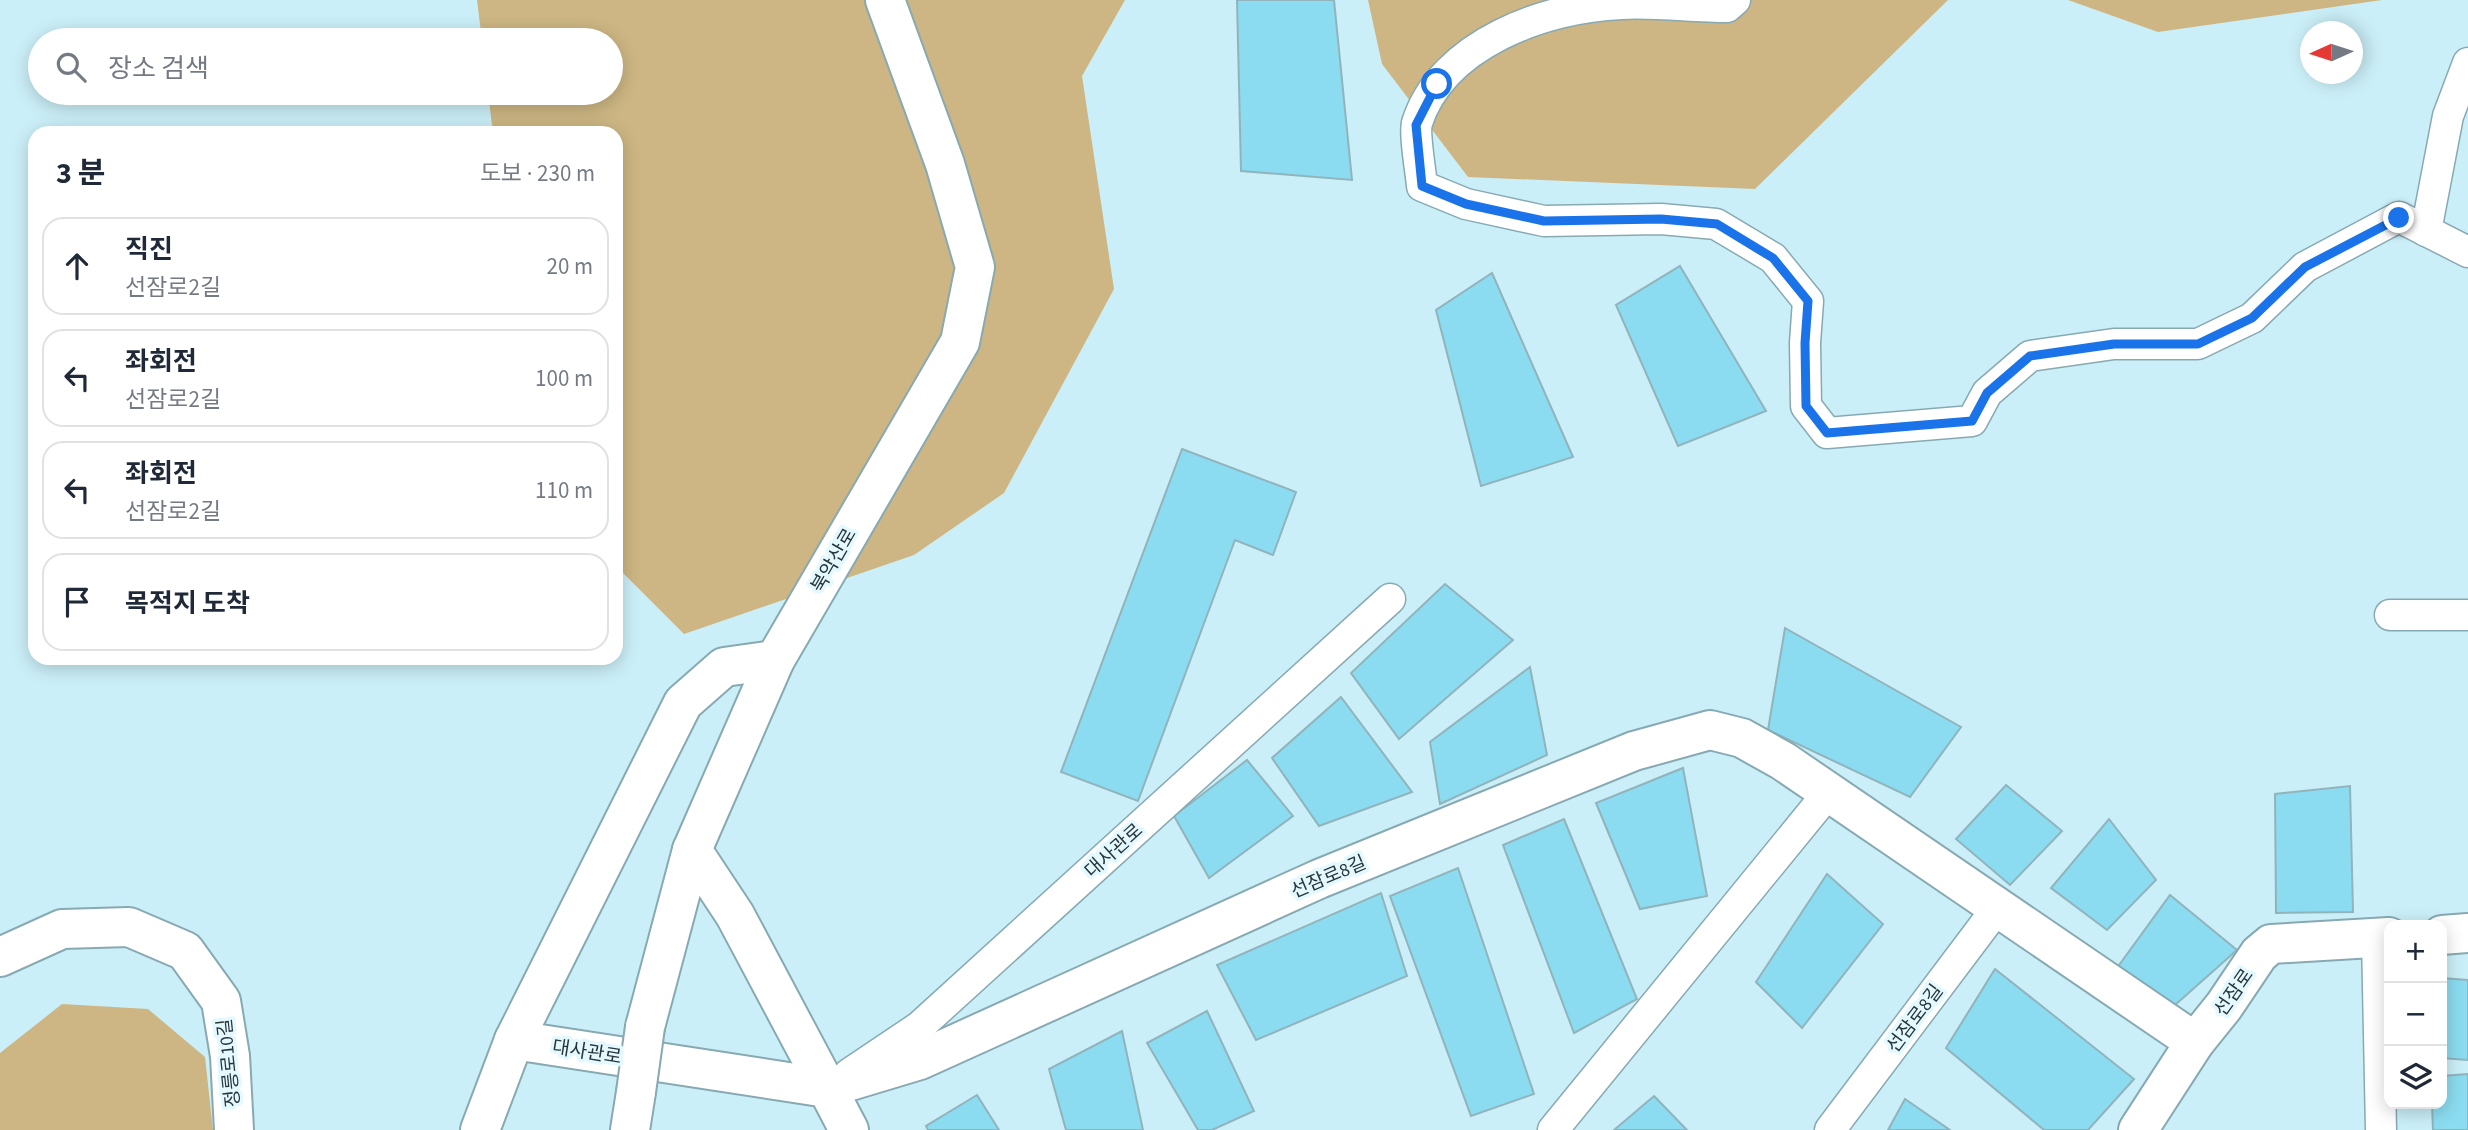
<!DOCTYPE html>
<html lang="ko">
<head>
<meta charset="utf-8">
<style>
  body { margin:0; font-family:"Source Sans 3","Noto Sans KR",sans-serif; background:#f2f2f3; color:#1f2937 }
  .controls { position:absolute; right:21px; bottom:21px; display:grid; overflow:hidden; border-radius:14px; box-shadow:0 4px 18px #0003 }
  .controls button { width:63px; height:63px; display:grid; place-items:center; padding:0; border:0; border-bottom:2px solid #e0e1e3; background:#fff; color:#1f2937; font:35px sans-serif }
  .compass { position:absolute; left:2300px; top:21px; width:63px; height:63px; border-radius:50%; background:#fff; box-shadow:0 4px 18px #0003; rotate:267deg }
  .stop { position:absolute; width:21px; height:21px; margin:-16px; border:5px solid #1a73e8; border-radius:50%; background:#fff }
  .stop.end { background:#1a73e8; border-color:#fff; box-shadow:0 2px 7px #0008 }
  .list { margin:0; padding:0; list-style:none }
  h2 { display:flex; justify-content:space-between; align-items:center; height:91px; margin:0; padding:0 28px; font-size:30px }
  h2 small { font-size:23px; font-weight:400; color:#747a83 }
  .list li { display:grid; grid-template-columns:46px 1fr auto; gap:21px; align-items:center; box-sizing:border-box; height:98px; margin:0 14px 14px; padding:0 14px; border:2px solid #e0e1e3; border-radius:21px }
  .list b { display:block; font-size:26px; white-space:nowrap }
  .list p { margin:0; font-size:23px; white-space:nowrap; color:#747a83 }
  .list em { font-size:23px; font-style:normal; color:#747a83 }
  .icon { flex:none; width:38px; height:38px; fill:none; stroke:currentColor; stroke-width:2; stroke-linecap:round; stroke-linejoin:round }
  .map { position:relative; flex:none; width:2468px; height:1130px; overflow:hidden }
  .search { position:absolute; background:#fff; box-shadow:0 4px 18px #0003; left:28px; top:28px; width:595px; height:77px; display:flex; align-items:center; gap:18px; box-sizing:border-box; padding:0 24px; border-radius:38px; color:#747a83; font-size:26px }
  .panel { position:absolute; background:#fff; box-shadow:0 4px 18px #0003; left:28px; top:126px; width:595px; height:539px; border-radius:21px }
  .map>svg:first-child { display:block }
</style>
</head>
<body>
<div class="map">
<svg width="2468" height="1130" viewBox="0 0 2468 1130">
  <rect width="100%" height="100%" fill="#cbeff8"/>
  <g fill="#cdb683">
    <path d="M477 0H1125L1082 76 1114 289 1004 493 914 555 684 634 616 566V133H493L488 93H611V40H482Z"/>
    <path d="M1368 0H1948L1755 189 1468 177 1382 64Z"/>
    <path d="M2068 0H2382L2158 32Z"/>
    <path d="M62 1004 148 1009 205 1057 213 1130H0V1053Z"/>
  </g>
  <g fill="#8bdcf0" stroke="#91b3bc" stroke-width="2">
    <path d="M1237 0H1334L1352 180 1241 171Z"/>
    <path d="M1680 266 1766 411 1678 446 1616 305Z"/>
    <path d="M1492 273 1573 457 1481 486 1436 310Z"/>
    <path d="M1182 449 1296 492 1273 555 1235 540 1138 801 1061 772Z"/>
    <path d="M1445 584 1513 640 1399 739 1351 673Z"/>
    <path d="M1785 628 1961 727 1910 797 1768 730Z"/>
    <path d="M1530 667 1547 755 1440 804 1430 742Z"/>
    <path d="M1341 697 1412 792 1319 826 1272 758Z"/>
    <path d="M1247 760 1293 816 1209 878 1174 816Z"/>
    <path d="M1683 768 1707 896 1640 909 1596 803Z"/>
    <path d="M2006 785 2062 831 2010 885 1956 839Z"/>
    <path d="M2350 786 2353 912 2276 913 2275 794Z"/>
    <path d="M1564 819 1637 999 1574 1033 1503 845Z"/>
    <path d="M2109 819 2156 880 2107 930 2051 888Z"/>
    <path d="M1458 868 1534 1094 1471 1116 1390 896Z"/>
    <path d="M1827 874 1883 924 1802 1028 1756 982Z"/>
    <path d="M1381 893 1407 976 1256 1040 1217 965Z"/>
    <path d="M2170 895 2237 950 2175 1005 2117 968Z"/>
    <path d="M1995 969 2134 1079 2088 1130H2044L1946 1048Z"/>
    <path d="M2442 978 2468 980V1060L2442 1058Z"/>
    <path d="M1207 1011 1254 1111 1212 1130H1198L1147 1043Z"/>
    <path d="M1122 1031 1143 1130H1066L1049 1069Z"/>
    <path d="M2468 1074V1130H2433L2432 1104H2442V1076Z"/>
    <path d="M977 1095 999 1130H928L926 1126Z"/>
    <path d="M1654 1096 1687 1130H1614Z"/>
    <path d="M1905 1099 1950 1130H1888Z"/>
  </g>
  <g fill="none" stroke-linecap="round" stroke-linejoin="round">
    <g stroke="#87a9b2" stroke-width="33">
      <g id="minor">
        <path d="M1735 0 1727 7C1692 7 1656 2 1621 4 1545 7 1442 44 1417 123 1414 134 1421 173 1422 186L1466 204 1544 221 1661 219 1716 224 1773 258 1808 301 1805 343 1806 406 1827 433 1972 421 1987 393 2030 356 2114 344H2198L2252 318 2305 267 2399 217 2468 252"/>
        <path d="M2426 231 2448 116 2468 63"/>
        <path d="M2390 615H2468"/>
        <path d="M2377 938 2381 1130"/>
        <path d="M849 1074 919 1027 1390 599"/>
        <path d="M1553 1130 1829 792"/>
        <path d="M1830 1130 1998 907"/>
      </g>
    </g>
    <g stroke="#87a9b2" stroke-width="42">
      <g id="tertiary">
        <path d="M692 850 735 915 827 1088 920 1060 1319 879 1634 751 1710 730 1742 738 1783 761 2195 1042"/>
        <path d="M2442 935 2468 933"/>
        <path d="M645 1027 692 850 775 660 960 342 975 267 945 164 885 0"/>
        <path d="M514 1040 683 703 724 667 775 660"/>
        <path d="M630 1130 636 1092"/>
        <path d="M2138 1130 2195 1042 2224 1006 2259 954 2271 944 2389 937"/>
      </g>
    </g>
    <g stroke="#87a9b2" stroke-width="42">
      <g id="secondary">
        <path d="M0 957 62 929 129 927 185 951 221 1001 230 1056 234 1130"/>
        <path d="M480 1130 514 1040 827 1088 849 1130"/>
      </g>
    </g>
    <use href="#minor" stroke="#fff" stroke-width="30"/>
    <use href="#tertiary" stroke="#fff" stroke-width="38"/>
    <use href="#secondary" stroke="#fff" stroke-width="38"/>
    <g stroke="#87a9b2" stroke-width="42" stroke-linecap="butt">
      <path id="tertiary-bridge" d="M636 1092 645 1027"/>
    </g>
    <use href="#tertiary-bridge" stroke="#fff" stroke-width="38"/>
  </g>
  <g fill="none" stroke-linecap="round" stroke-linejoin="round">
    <path stroke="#1a73e8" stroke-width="9" d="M1437 84 1416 125 1422 186 1466 204 1544 221 1661 219 1717 224 1773 258 1808 301 1805 343 1806 406 1827 433 1972 421 1987 393 2030 356 2114 344H2198L2252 318 2305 267 2399 218"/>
  </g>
  <g text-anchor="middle" stroke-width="7" stroke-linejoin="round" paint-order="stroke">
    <g font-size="19" fill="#283639" stroke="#e4f9ff">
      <text transform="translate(833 560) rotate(-60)" y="7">북악산로</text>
      <text transform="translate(1113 850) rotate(-42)" y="7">대사관로</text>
      <text transform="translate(1328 876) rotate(-23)" y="7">선잠로8길</text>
      <text transform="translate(2233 992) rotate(-55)" y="7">선잠로</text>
      <text transform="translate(1914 1018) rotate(-53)" y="7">선잠로8길</text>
      <text transform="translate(587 1051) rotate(9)" y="7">대사관로</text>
      <text transform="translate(228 1063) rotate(-96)" y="7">정릉로10길</text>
    </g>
  </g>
</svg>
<div class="controls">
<button>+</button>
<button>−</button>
<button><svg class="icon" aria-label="layers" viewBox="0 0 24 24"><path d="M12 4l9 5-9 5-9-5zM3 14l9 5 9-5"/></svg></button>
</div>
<svg class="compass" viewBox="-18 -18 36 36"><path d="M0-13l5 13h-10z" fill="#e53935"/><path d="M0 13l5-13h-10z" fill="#747a83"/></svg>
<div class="stop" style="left:1437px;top:84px"></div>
<div class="stop end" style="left:2399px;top:218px"></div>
<div class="search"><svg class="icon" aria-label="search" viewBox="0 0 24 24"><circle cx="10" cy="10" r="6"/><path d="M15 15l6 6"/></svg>장소 검색</div>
<section class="panel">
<h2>3 분<small>도보 · 230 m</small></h2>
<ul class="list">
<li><svg class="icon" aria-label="ahead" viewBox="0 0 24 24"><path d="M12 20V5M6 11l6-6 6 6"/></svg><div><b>직진</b><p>선잠로2길</p></div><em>20 m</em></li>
<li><svg class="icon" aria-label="left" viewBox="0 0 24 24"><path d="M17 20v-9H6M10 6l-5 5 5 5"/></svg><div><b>좌회전</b><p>선잠로2길</p></div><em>100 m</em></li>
<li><svg class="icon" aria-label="left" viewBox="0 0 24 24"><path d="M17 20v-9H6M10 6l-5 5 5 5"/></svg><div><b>좌회전</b><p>선잠로2길</p></div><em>110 m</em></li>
<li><svg class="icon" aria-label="arrive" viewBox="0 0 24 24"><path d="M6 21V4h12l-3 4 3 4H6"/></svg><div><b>목적지 도착</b></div></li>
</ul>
</section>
</div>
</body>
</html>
